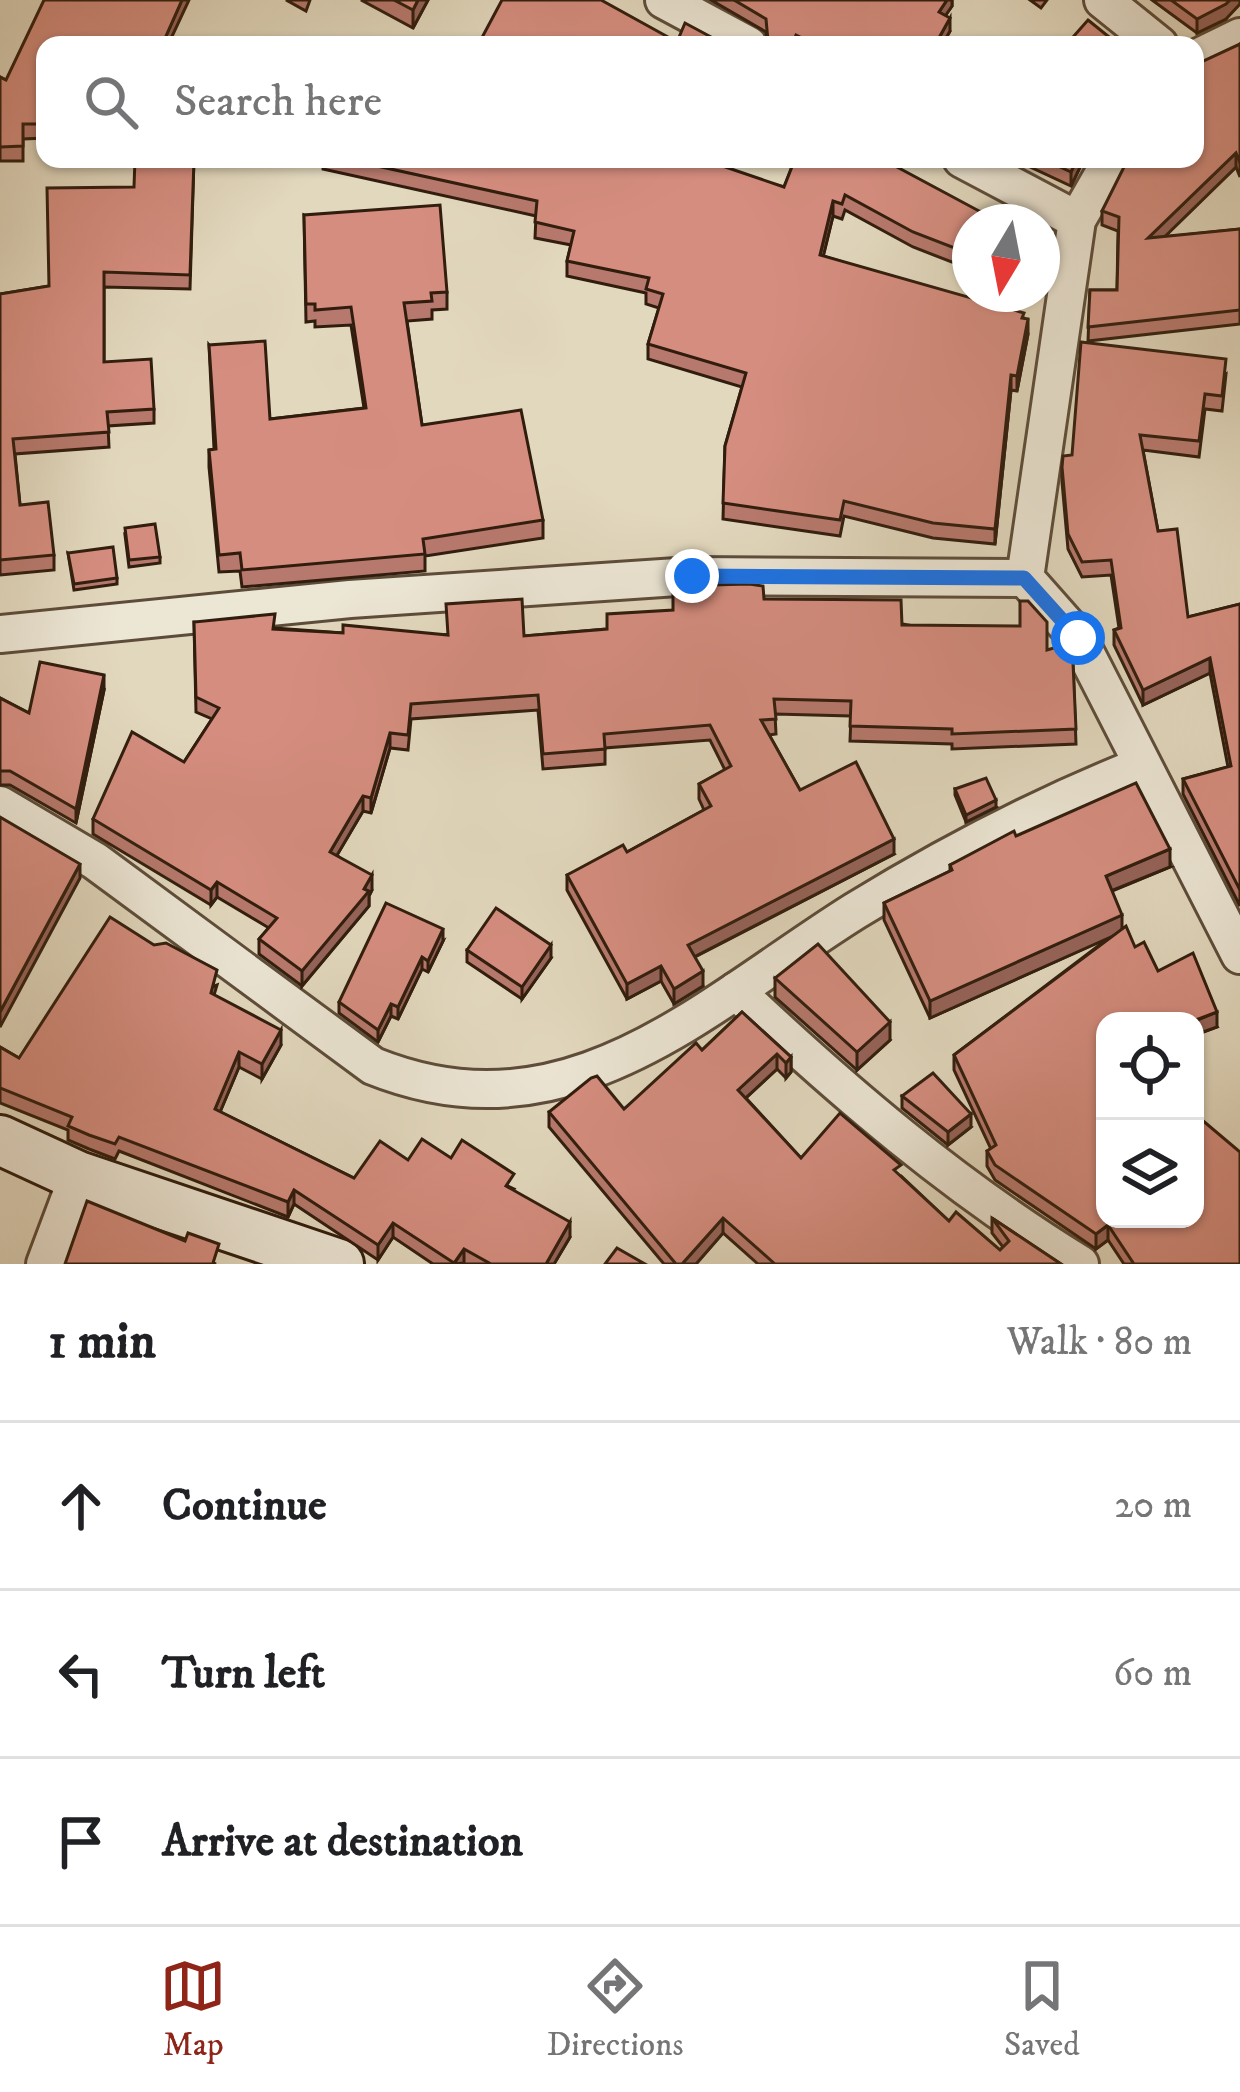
<!DOCTYPE html>
<html lang="en">
<head>
<meta charset="utf-8">
<style>
  body { margin:0; font-family:"IM FELL DW Pica",serif; background:#f6f6f6; color:#202124 }
  .controls { position:absolute; right:36px; bottom:36px; display:grid; overflow:hidden; border-radius:24px; box-shadow:0 3px 9px #0004 }
  .controls button { width:108px; height:108px; display:grid; place-items:center; padding:0; border:0; border-bottom:3px solid #e0e0e0; background:#fff; color:#202124; font:60px sans-serif }
  .compass { position:absolute; left:952px; top:204px; width:108px; height:108px; border-radius:50%; background:#fff; box-shadow:0 3px 9px #0004; rotate:190deg }
  .stop { position:absolute; width:36px; height:36px; margin:-27px; border:9px solid #1a73e8; border-radius:50%; background:#fff }
  .stop.end { background:#1a73e8; border-color:#fff; box-shadow:0 3px 12px #0008 }
  .list { margin:0; padding:0; list-style:none }
  h2 { display:flex; justify-content:space-between; align-items:center; height:156px; margin:0; padding:0 48px; font-size:51px }
  h2 small { font-size:39px; font-weight:400; color:#757577 }
  .list li { display:grid; grid-template-columns:78px 1fr auto; gap:36px; align-items:center; box-sizing:border-box; height:168px; padding:0 48px; border-top:3px solid #e0e0e0 }
  .list b { display:block; font-size:45px; white-space:nowrap }
  .list em { font-size:39px; font-style:normal; color:#757577 }
  .icon { flex:none; width:66px; height:66px; fill:none; stroke:currentColor; stroke-width:2; stroke-linecap:round; stroke-linejoin:round }
  .map { position:relative; flex:none; width:1240px; height:1264px; overflow:hidden }
  .search { position:absolute; background:#fff; box-shadow:0 3px 9px #0004; left:36px; right:36px; top:36px; height:132px; display:flex; align-items:center; gap:30px; box-sizing:border-box; padding:0 42px; border-radius:24px; color:#757577; font-size:45px }
  .sheet { height:660px; background:#fff }
  nav { display:flex; justify-content:space-around; align-items:center; box-sizing:border-box; height:168px; border-top:3px solid #e0e0e0; background:#fff; font-size:33px; color:#757577 }
  nav a { display:grid; justify-items:center; gap:6px }
  nav .on { color:#8f2418 }
  .map>svg:first-child { display:block }
</style>
</head>
<body>
<div class="map">
<svg width="1240" height="1264" viewBox="0 0 1240 1264">
  <rect width="100%" height="100%" fill="#e2d8be"/>
  <filter id="stains"><feTurbulence type="fractalNoise" baseFrequency=".00167" numOctaves="4"/><feColorMatrix values="0 0 0 0 .2 0 0 0 0 .09 0 0 0 0 .02 0 0 0 .5 -.17"/></filter>
  <radialGradient id="worn" r=".72"><stop offset=".6" stop-color="#630" stop-opacity="0"/><stop offset="1" stop-color="#630" stop-opacity=".3"/></radialGradient>
  <g fill="none" stroke-linecap="round" stroke-linejoin="round">
    <g stroke="#5d4c3a" stroke-width="42">
      <g id="street">
        <path d="M664 0 748 45"/>
        <path d="M1103 0 1159 45"/>
        <path d="M1195 59 1240 37"/>
        <path d="M962 159 1077 220"/>
        <path d="M1112 159 1077 220 1025 578 1078 638 1240 955"/>
        <path d="M0 634 350 599 692 576 1025 578"/>
        <path d="M0 805 95 861 373 1066C568 1144 702 1007 855 911 948 854 1040 806 1141 766"/>
        <path d="M736 991C843 1092 954 1187 1080 1264"/>
        <path d="M45 1264 78 1176"/>
      </g>
    </g>
    <g stroke="#311d0e" stroke-width="54">
      <path id="secondary" d="M0 1140 78 1176 339 1264"/>
    </g>
    <use href="#street" stroke="#ece6d5" stroke-width="36"/>
    <use href="#secondary" stroke="#ece6d5" stroke-width="48"/>
  </g>
  <g fill="#b7796d" stroke="#311d0e" stroke-width="3">
    <path d="M286 0H310L306 11Z"/>
    <path d="M361 0H428L413 28Z"/>
    <path d="M711 0H952V6L945 16 950 31 942 45H765L767 42 766 32Z"/>
    <path d="M1030 0H1047L1041 8Z"/>
    <path d="M1152 0H1240L1226 19 1197 33Z"/>
    <path d="M1240 44V177L1236 167 1164 237 1240 229V324L1088 341 1090 290H1117L1118 231 1102 225V211Z"/>
    <path d="M45 45V138L23 139V161H0V77L6 80Z"/>
    <path d="M194 159 190 289 104 287V362L154 409V423L108 426 109 447 15 454 20 505 54 555V570L0 575V294L49 286 134 187Z"/>
    <path d="M323 159H673L784 187 795 159 970 222V269L913 247 845 210 842 219 833 216 823 256 1024 318 1028 334 1017 391 1011 390 995 544 933 538 844 516 840 536 723 519 725 446 742 387 648 359V344L659 308 646 304V293L567 276V261L571 245 535 238 536 216 323 169Z"/>
    <path d="M1013 159H1084L1071 186Z"/>
    <path d="M304 215 447 292V309L432 310V319L407 321 422 425 543 520V538L425 556V571L242 587 240 571 219 572 209 467V450L214 449 209 345 270 419 364 408 351 325 315 327V321L306 322Z"/>
    <path d="M1226 374 1222 411 1205 409 1199 457 1143 450 1158 531 1188 617 1240 604V906L1183 794V779L1228 767 1210 673 1143 705 1114 645V630L1119 628 1111 575 1082 577 1068 549 1062 482V467L1072 455Z"/>
    <path d="M125 535 160 557V563L129 567Z"/>
    <path d="M68 553 117 578V584L74 590Z"/>
    <path d="M764 599 1047 650 1073 663 1076 744 952 749V744L850 741 851 716 775 714 776 734 769 735 800 790 894 854 695 957 703 986 674 1004 661 981 627 999 567 890V875L627 852 704 810 699 799V784L725 770 710 740 605 748V764L543 769 538 710 411 719 408 750 390 748 371 813 363 811 337 855 372 890 369 896V906L302 986 259 954V939L269 928 217 897 211 905 93 834V819L184 762 212 719 196 712 194 622 343 633 524 636 607 629 673 610Z"/>
    <path d="M104 690 76 823 10 785H0V698L29 713Z"/>
    <path d="M955 789 996 807 966 822 955 795Z"/>
    <path d="M1016 836 1170 867 1112 891 1122 928 1135 947 1158 971 1217 1027 1195 1035V1021H1105V1219L1240 1264H1124L1108 1240 1096 1249 995 1180 987 1166V1151L991 1149 954 1070V1055L1110 937 930 1018 884 920V903L950 871V865Z"/>
    <path d="M443 941 428 972 422 969 398 1019 391 1016 378 1042 339 1013V1002Z"/>
    <path d="M467 950 551 958 522 999 467 962Z"/>
    <path d="M775 978 890 1040 857 1070 775 997Z"/>
    <path d="M217 985 214 995 281 1045 262 1079 239 1067 220 1112 354 1178 408 1160 451 1158 514 1189 513 1190 570 1237 554 1264H433L393 1237 378 1260 294 1204 288 1217 119 1151 115 1159 89 1149 68 1140V1130L0 1103V1047L19 1058Z"/>
    <path d="M742 1012 791 1057V1072L786 1078 777 1069 746 1098 801 1158 901 1176 949 1221 1000 1250 1003 1247 992 1233V1218L1061 1264H758L723 1233 696 1264H664L549 1127V1112L624 1109 702 1050Z"/>
    <path d="M902 1096 971 1127 948 1145 902 1108Z"/>
  </g>
  <g fill="#956359" stroke="#311d0e" stroke-width="3">
    <path d="M182 0H189L168 45H162Z"/>
    <path d="M418 0H428L413 28V10Z"/>
    <path d="M947 0H952V6L939 25V12Z"/>
    <path d="M1230 0H1240V4L1226 19 1197 33V19Z"/>
    <path d="M950 18V31L942 45H935Z"/>
    <path d="M1236 153V167L1148 253V238Z"/>
    <path d="M1077 159H1084L1071 186V172Z"/>
    <path d="M833 201V216L820 270V255Z"/>
    <path d="M1050 237V253L1042 277V261Z"/>
    <path d="M1028 319V334L1017 391V376Z"/>
    <path d="M1011 375V390L995 544V529Z"/>
    <path d="M1210 658V673L1143 705V690Z"/>
    <path d="M104 675V690L76 823V809Z"/>
    <path d="M390 733V748L371 813V798Z"/>
    <path d="M363 796V811L330 867V852Z"/>
    <path d="M996 800V807L966 822V815Z"/>
    <path d="M894 839V854L688 960V945Z"/>
    <path d="M1170 849V867L1106 893V876Z"/>
    <path d="M80 864V878L0 1027V1012Z"/>
    <path d="M372 875V890L369 896V906L302 986V971L364 889Z"/>
    <path d="M217 882V897L211 905V890Z"/>
    <path d="M1122 915V932L930 1018V1001Z"/>
    <path d="M443 929V941L428 972V961Z"/>
    <path d="M551 945V958L522 999V987Z"/>
    <path d="M422 957V969L398 1019V1007Z"/>
    <path d="M661 966V981L627 999V984Z"/>
    <path d="M703 971V986L674 1004V989Z"/>
    <path d="M391 1004V1016L378 1042V1030Z"/>
    <path d="M1217 1012V1027L1195 1035V1021Z"/>
    <path d="M890 1022V1040L857 1070V1052Z"/>
    <path d="M281 1030V1045L262 1079V1064Z"/>
    <path d="M239 1052V1067L215 1124V1109Z"/>
    <path d="M777 1054V1069L738 1105V1090Z"/>
    <path d="M791 1057V1072L786 1078V1063Z"/>
    <path d="M971 1114V1127L948 1145V1132Z"/>
    <path d="M294 1190V1204L288 1217V1202Z"/>
    <path d="M723 1218V1233L696 1264H682Z"/>
    <path d="M570 1222V1237L554 1264H546Z"/>
    <path d="M393 1223V1237L378 1260V1245Z"/>
    <path d="M1108 1225V1240L1096 1249V1234Z"/>
    <path d="M464 1249V1263L454 1264Z"/>
  </g>
  <g fill="#d58d7f" stroke="#311d0e" stroke-width="3">
    <path d="M44 0H182L162 45H45V124H23V146L0 147V77L6 80Z"/>
    <path d="M394 0H418L413 10Z"/>
    <path d="M502 0H601L677 42 685 23 726 45H478Z"/>
    <path d="M734 0H947L939 12 950 18 935 45H816L796 35 792 45H765L768 41 766 19Z"/>
    <path d="M1171 0H1230L1226 4 1197 19Z"/>
    <path d="M1088 20 1119 45H1066Z"/>
    <path d="M1240 44V163L1236 153 1148 238 1240 229V310L1088 327 1090 290H1117L1119 217 1102 211 1128 159H1195V65Z"/>
    <path d="M135 159H194L190 275 104 272V362L151 359 154 409 107 412 109 432 13 439 20 505 48 502 54 555 0 560V294L49 286 47 188 134 187Z"/>
    <path d="M345 159H702L784 187 795 159H882L979 211 1007 222H970V254L913 232 845 195 842 204 833 201 820 255 1024 313 1022 318 1028 319 1017 376 1011 375 995 529 933 523 844 501 840 520 723 503 725 446 746 373 648 344 663 294 646 289 649 278 567 261 574 231 535 222 537 201Z"/>
    <path d="M1043 159H1077L1071 172Z"/>
    <path d="M440 205 447 292 431 293 432 301 404 303 422 425 521 410 543 520 423 539 425 554 242 570 240 553 219 555 209 450 216 449 209 345 265 341 270 419 366 408 351 307 315 310V304H306L304 215Z"/>
    <path d="M1042 235 1050 237 1042 261Z"/>
    <path d="M1081 342 1226 359 1222 396 1205 394 1199 441 1140 435 1158 531 1177 529 1188 617 1240 604V890L1183 779 1231 766 1210 658 1143 690 1114 630 1121 628 1111 560 1082 562 1068 534 1062 467 1063 456 1072 455Z"/>
    <path d="M155 524 160 557 129 560 125 528Z"/>
    <path d="M113 547 117 578 74 584 68 553Z"/>
    <path d="M749 584 763 586 764 599 901 600 902 625 1020 626V601H1028L1047 622V650L1064 645 1073 663 1076 729 952 734V729L850 726 851 701 774 699 776 719 761 720 800 790 856 762 894 839 688 945 703 971 674 989 661 966 627 984 567 875 623 845 627 852 711 806 699 784 731 766 710 725 604 734 605 749 543 754 538 695 411 704 408 735 390 733 371 798 363 796 330 852 372 875 364 889 369 891 302 971 259 939 277 918 217 882 211 890 93 819 132 732 184 762 219 708 196 697 194 622 275 614 273 629 343 633V625L448 635 446 604 522 599 524 636 607 629V614L673 610V586Z"/>
    <path d="M40 662 104 675 76 809 10 771H0V698L29 713Z"/>
    <path d="M986 778 996 800 966 815 955 789Z"/>
    <path d="M1136 783 1170 849 1106 876 1122 915 930 1001 884 903 952 870 950 865 1014 831 1016 836Z"/>
    <path d="M0 817 80 864 0 1012Z"/>
    <path d="M386 903 443 929 428 961 422 957 398 1007 391 1004 378 1030 339 1002Z"/>
    <path d="M496 908 551 945 522 987 467 950Z"/>
    <path d="M110 917 154 945 166 943 217 970 211 993 281 1030 262 1064 239 1052 215 1109 354 1178 380 1141 408 1160 422 1139 451 1158 462 1140 514 1174 506 1186 570 1222 546 1264H491L464 1249 454 1263 393 1223 378 1245 294 1190 288 1202 119 1137 115 1144 89 1135 68 1126 72 1117 0 1088V1047L19 1058Z"/>
    <path d="M1126 926 1135 947 1144 942 1158 971 1193 953 1217 1012 1193 1021H1105V1219H1195V1114L1240 1152V1264H1134L1108 1225 1096 1234 995 1165 987 1151 996 1145 954 1055Z"/>
    <path d="M818 944 890 1022 857 1052 775 978Z"/>
    <path d="M742 1012 791 1057 786 1063 777 1054 738 1090 801 1158 840 1113 901 1165 894 1170 949 1221 956 1212 1000 1250 1009 1241 992 1218 1061 1264H775L723 1218 682 1264H676L549 1112 591 1078 597 1076 624 1109 696 1043 702 1050Z"/>
    <path d="M933 1073 971 1114 948 1132 902 1096Z"/>
    <path d="M87 1201 185 1241 188 1233 219 1244 213 1263 216 1264H65Z"/>
    <path d="M617 1248 645 1264H605Z"/>
  </g>
  <g fill="none" stroke-linecap="round" stroke-linejoin="round">
    <path stroke="#1a73e8" stroke-width="15" d="M692 576 1024 578 1078 638"/>
  </g>
  <rect width="100%" height="100%" filter="url(#stains)"/>
  <rect width="100%" height="100%" fill="url(#worn)"/>
</svg>
<div class="controls">
<button><svg class="icon" aria-label="locate" viewBox="0 0 24 24"><circle cx="12" cy="12" r="6"/><path d="M12 2v4M12 18v4M2 12h4M18 12h4"/></svg></button>
<button><svg class="icon" aria-label="layers" viewBox="0 0 24 24"><path d="M12 4l9 5-9 5-9-5zM3 14l9 5 9-5"/></svg></button>
</div>
<svg class="compass" viewBox="-18 -18 36 36"><path d="M0-13l5 13h-10z" fill="#e53935"/><path d="M0 13l5-13h-10z" fill="#757577"/></svg>
<div class="stop" style="left:1078px;top:638px"></div>
<div class="stop end" style="left:692px;top:576px"></div>
<div class="search"><svg class="icon" aria-label="search" viewBox="0 0 24 24"><circle cx="10" cy="10" r="6"/><path d="M15 15l6 6"/></svg>Search here</div>
</div>
<section class="sheet">
<h2>1 min<small>Walk · 80 m</small></h2>
<ul class="list">
<li><svg class="icon" aria-label="ahead" viewBox="0 0 24 24"><path d="M12 20V5M6 11l6-6 6 6"/></svg><div><b>Continue</b></div><em>20 m</em></li>
<li><svg class="icon" aria-label="left" viewBox="0 0 24 24"><path d="M17 20v-9H6M10 6l-5 5 5 5"/></svg><div><b>Turn left</b></div><em>60 m</em></li>
<li><svg class="icon" aria-label="arrive" viewBox="0 0 24 24"><path d="M6 21V4h12l-3 4 3 4H6"/></svg><div><b>Arrive at destination</b></div></li>
</ul>
</section>
<nav>
<a class="on"><svg class="icon" aria-label="map" viewBox="0 0 24 24"><path d="M3 6l6-2 6 2 6-2v14l-6 2-6-2-6 2zM9 4v14M15 6v14"/></svg>Map</a>
<a><svg class="icon" aria-label="directions" viewBox="0 0 24 24"><path d="M12 3l9 9-9 9-9-9zM9 14v-3h6M13 9l2 2-2 2"/></svg>Directions</a>
<a><svg class="icon" aria-label="saved" viewBox="0 0 24 24"><path d="M7 4h10v16l-5-4-5 4z"/></svg>Saved</a>
</nav>
</body>
</html>
